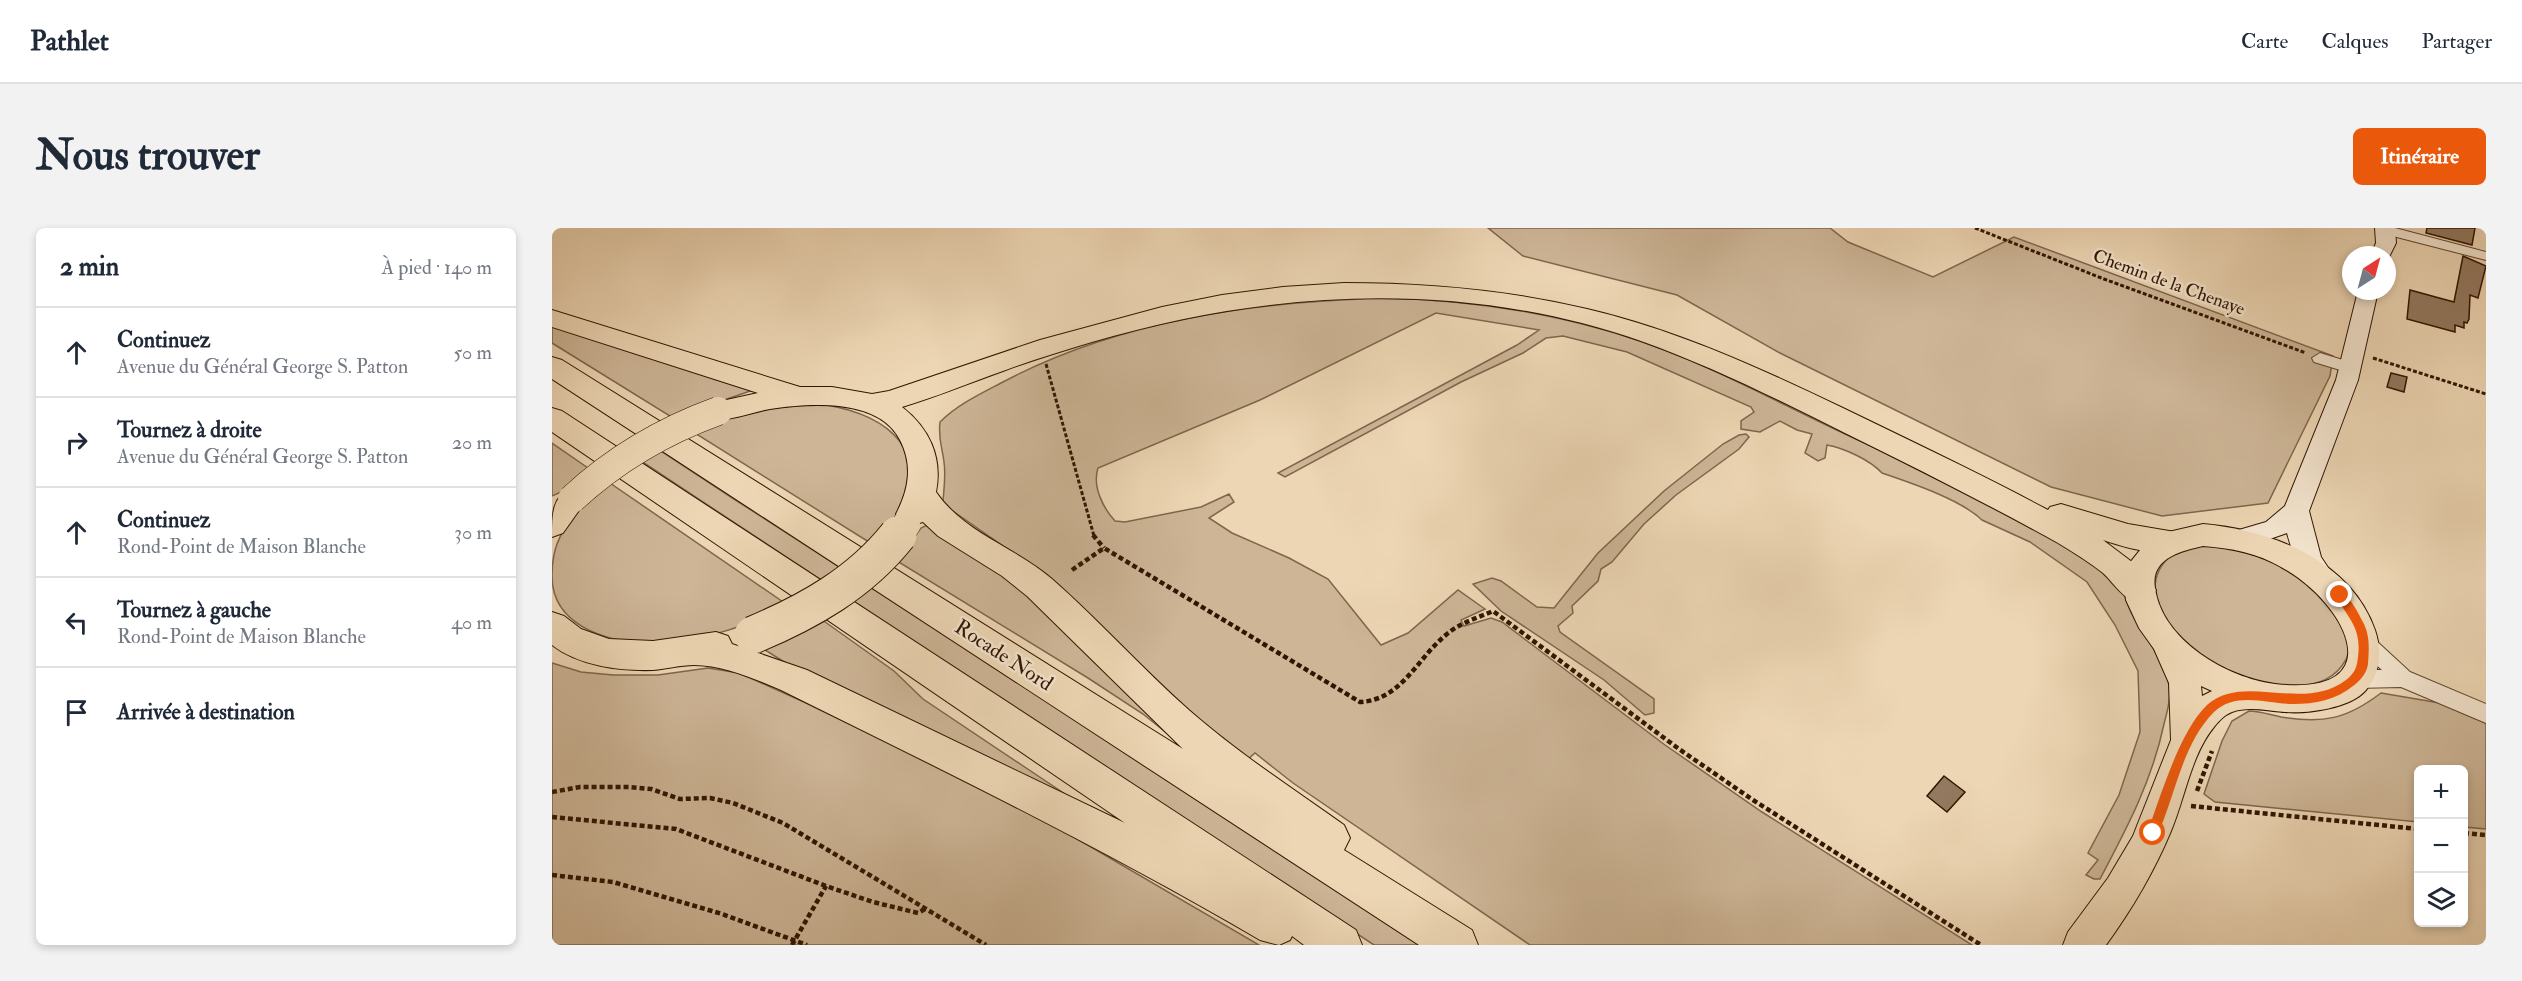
<!DOCTYPE html>
<html lang="fr">
<head>
<meta charset="utf-8">
<style>
  body { margin:0; font-family:"IM FELL Double Pica",serif; background:#f2f2f3; color:#1f2937 }
  .controls { position:absolute; right:18px; bottom:18px; display:grid; overflow:hidden; border-radius:9px; box-shadow:0 3px 9px #0003 }
  .controls button { width:54px; height:54px; display:grid; place-items:center; padding:0; border:0; border-bottom:2px solid #e0e1e3; background:#fff; color:#1f2937; font:30px sans-serif }
  .compass { position:absolute; left:1790px; top:18px; width:54px; height:54px; border-radius:50%; background:#fff; box-shadow:0 3px 9px #0003; rotate:36deg }
  .stop { position:absolute; width:18px; height:18px; margin:-14px; border:4px solid #ea580c; border-radius:50%; background:#fff }
  .stop.end { background:#ea580c; border-color:#fff; box-shadow:0 2px 6px #0008 }
  .list { margin:0; padding:0; list-style:none }
  h2 { display:flex; justify-content:space-between; align-items:center; height:78px; margin:0; padding:0 24px; font-size:26px }
  h2 small { font-size:20px; font-weight:400; color:#747a83 }
  .list li { display:grid; grid-template-columns:39px 1fr auto; gap:18px; align-items:center; box-sizing:border-box; height:90px; padding:0 24px; border-top:2px solid #e0e1e3 }
  .list b { display:block; font-size:22px; white-space:nowrap }
  .list p { margin:0; font-size:20px; white-space:nowrap; color:#747a83 }
  .list em { font-size:20px; font-style:normal; color:#747a83 }
  .icon { flex:none; width:33px; height:33px; fill:none; stroke:currentColor; stroke-width:2; stroke-linecap:round; stroke-linejoin:round }
  .map { position:relative; flex:none; width:1934px; height:717px; overflow:hidden; border-radius:9px }
  header { display:flex; align-items:center; gap:36px; box-sizing:border-box; height:84px; padding:0 30px; background:#fff; border-bottom:2px solid #e0e1e3 }
  header strong { font-size:28px }
  nav { display:flex; gap:33px; margin-inline-start:auto; font-size:21px }
  .intro { display:flex; align-items:center; justify-content:space-between; box-sizing:border-box; height:144px; padding:0 36px }
  h1 { margin:0; font-size:42px }
  .button { padding:15px 27px; border-radius:9px; background:#ea580c; color:#fff; font-size:21px; font-weight:700 }
  main { display:flex; gap:36px; padding:0 36px }
  aside { flex:1; background:#fff; border-radius:9px; box-shadow:0 3px 9px #0003 }
  .map>svg:first-child { display:block }
</style>
</head>
<body>
<header>
<strong>Pathlet</strong>
<nav><a>Carte</a><a>Calques</a><a>Partager</a></nav>
</header>
<div class="intro"><h1>Nous trouver</h1><a class="button">Itinéraire</a></div>
<main>
<aside>
<h2>2 min<small>À pied · 140 m</small></h2>
<ul class="list">
<li><svg class="icon" aria-label="ahead" viewBox="0 0 24 24"><path d="M12 20V5M6 11l6-6 6 6"/></svg><div><b>Continuez</b><p>Avenue du Général George S. Patton</p></div><em>50 m</em></li>
<li><svg class="icon" aria-label="right" viewBox="0 0 24 24"><path d="M7 20v-9h11M14 6l5 5-5 5"/></svg><div><b>Tournez à droite</b><p>Avenue du Général George S. Patton</p></div><em>20 m</em></li>
<li><svg class="icon" aria-label="ahead" viewBox="0 0 24 24"><path d="M12 20V5M6 11l6-6 6 6"/></svg><div><b>Continuez</b><p>Rond-Point de Maison Blanche</p></div><em>30 m</em></li>
<li><svg class="icon" aria-label="left" viewBox="0 0 24 24"><path d="M17 20v-9H6M10 6l-5 5 5 5"/></svg><div><b>Tournez à gauche</b><p>Rond-Point de Maison Blanche</p></div><em>40 m</em></li>
<li><svg class="icon" aria-label="arrive" viewBox="0 0 24 24"><path d="M6 21V4h12l-3 4 3 4H6"/></svg><div><b>Arrivée à destination</b></div></li>
</ul>
</aside>
<div class="map">
<svg width="1934" height="717" viewBox="0 0 1934 717">
  <rect width="100%" height="100%" fill="#edd6b4"/>
  <filter id="stains"><feTurbulence type="fractalNoise" baseFrequency=".00333" numOctaves="4"/><feColorMatrix values="0 0 0 0 .2 0 0 0 0 .09 0 0 0 0 .02 0 0 0 .5 -.17"/></filter>
  <radialGradient id="worn" r=".72"><stop offset=".6" stop-color="#630" stop-opacity="0"/><stop offset="1" stop-color="#630" stop-opacity=".3"/></radialGradient>
  <g fill="#cdb596" stroke="#7f654c" stroke-width="1.5">
    <path d="M936 0H1278L1296 14 1381 49 1462 9 1781 128 1778 148 1716 275 1610 288 1499 259 1228 125 1125 67 971 28Z"/>
    <path d="M838 70C935 73 1033 90 1123 126 1186 151 1244 184 1306 212 1371 241 1434 272 1496 307 1515 318 1538 327 1555 340 1571 353 1572 372 1581 388 1593 411 1613 431 1617 458 1619 471 1615 484 1612 496 1600 553 1575 600 1548 651H1542L1534 647 1546 632 1536 625 1567 567 1588 504 1586 443 1563 397 1535 354 1478 314 1430 292C1408 271 1359 255 1330 245 1318 232 1292 220 1275 217L1273 230 1266 233 1253 225 1260 206 1245 202 1228 193 1208 204 1189 201V193L1202 184 1199 179 1075 124 1011 108 994 110 971 125 909 154 733 249 726 245 965 117 987 102 884 85 708 172 546 240C540 258 551 280 563 293L573 294 649 279 677 266 682 274 657 290 680 305 737 330 776 351 829 417 856 405 906 362 933 381 909 392 912 398 939 390 950 394 1113 517 1210 584 1420 717H978L741 555 703 525 695 532 647 493 494 348 398 281 391 273C392 260 394 247 392 234 390 218 386 211 388 194 405 177 428 166 449 155 567 92 705 73 838 70Z"/>
    <path d="M0 97 201 162 121 190 0 115Z"/>
    <path d="M259 175C324 182 386 214 344 288 338 299 328 308 320 316L138 202 186 185Z"/>
    <path d="M1194 206 1197 209 1187 221 1124 267 1092 296 1060 334 1049 341 1046 353 1020 378 1021 385 1006 398 1008 404 1102 471V485L1093 487 1052 452 949 383 921 356 940 350 949 353 985 379 1002 380 1046 325 1112 263 1171 216 1187 207Z"/>
    <path d="M0 215 36 240 9 264 0 268Z"/>
    <path d="M103 219 185 273 873 717H822L86 231Z"/>
    <path d="M55 253 237 378C193 398 156 412 107 415 63 417 0 401 0 348 0 334 2 321 8 309 19 286 37 270 55 253Z"/>
    <path d="M375 297 445 338 622 511 591 486 536 450 345 333 369 300Z"/>
    <path d="M1653 317 1683 319 1746 344 1791 389 1797 425C1766 506 1588 422 1604 351 1607 339 1615 329 1626 324 1634 320 1644 319 1653 317Z"/>
    <path d="M269 391 342 443 371 471 516 568 245 442 213 422 217 416Z"/>
    <path d="M0 435 29 444 61 447H106L156 440 187 445 252 474 479 584 707 717H0Z"/>
    <path d="M1829 465 1888 475 1934 495V601L1912 599V542H1866V594L1663 574 1652 566 1670 513 1680 493 1697 483C1708 483 1719 487 1729 489 1771 496 1795 491 1829 465Z"/>
  </g>
  <g fill="#93795f" stroke="#311502" stroke-width="1.5">
    <path d="M1875 0H1923L1920 17 1874 5Z"/>
    <path d="M1911 28 1934 38 1926 70 1918 67 1917 91 1915 95 1912 94V100L1903 97V104L1855 91 1858 62 1902 74Z"/>
    <path d="M1839 145 1855 149 1852 164 1835 159Z"/>
    <path d="M1392 548 1413 564 1395 584 1375 568Z"/>
  </g>
  <g fill="none" stroke-linecap="round" stroke-linejoin="round">
    <g stroke="#60452e" stroke-width="2">
      <g id="minor">
        <path d="M1828 0H1843L1934 24V32L1829 5Z"/>
        <path d="M1768 125 1804 136 1806 140 1804 144 1798 145 1762 134 1760 130Z"/>
        <path d="M1813 407 1820 409 1858 444 1934 476V495L1849 459 1803 460 1796 457 1793 451 1796 445 1803 442H1830L1806 421 1803 415 1806 409Z"/>
      </g>
    </g>
    <g stroke="#311502" stroke-width="2">
      <g id="secondary">
        <path d="M1823 0H1843L1844 15 1836 31 1835 27H1819L1824 15Z"/>
        <path d="M1806 63H1826L1806 152 1757 283 1769 329 1785 353 1782 360C1753 370 1741 327 1735 305L1689 321 1680 318 1676 311 1680 304 1714 294 1733 278 1784 152Z"/>
      </g>
    </g>
    <g stroke="#311502" stroke-width="2">
      <path id="primary" d="M1651 296C1719 302 1798 332 1823 402 1830 423 1829 444 1814 462 1799 480 1755 486 1733 484 1716 483 1697 478 1680 484 1672 487 1667 493 1662 499 1639 527 1633 570 1619 603 1602 644 1580 681 1554 717H1511L1516 704 1556 650 1581 608 1619 512 1617 455 1602 421 1587 400 1574 372 1572 354 1576 337 1593 316 1612 305ZM1651 318C1679 320 1705 325 1729 339 1795 375 1842 469 1723 456 1675 450 1610 412 1603 360 1598 331 1628 323 1651 318ZM1649 458 1660 463 1650 468Z"/>
    </g>
    <g stroke="#311502" stroke-width="2">
      <g id="trunk">
        <path d="M792 55C875 55 955 62 1035 81 1125 102 1210 141 1293 181 1361 214 1429 246 1496 282L1498 279 1509 276 1576 296 1629 305 1634 313 1629 321C1605 329 1575 320 1551 312L1588 340 1604 362 1599 371C1591 373 1587 376 1580 372 1569 368 1560 353 1551 345 1537 334 1521 324 1506 315 1436 276 1364 240 1291 204 1225 171 1159 138 1089 113 911 51 719 61 540 114 510 123 480 132 451 143 417 155 384 169 350 179 377 200 391 229 384 264 412 305 463 319 500 351 548 393 590 441 638 483 686 525 740 560 792 597L798 610 792 622 920 702 926 717H867L0 151V129L10 132 631 521 475 368 450 348 386 308 371 294 360 297 349 294 344 286C357 261 361 237 348 212 327 170 257 175 218 181 199 184 175 195 156 190L152 183 156 176 206 165 0 99V82L248 159H280L320 166 337 163 488 112 610 79 670 67 731 59Z"/>
        <path d="M0 180 10 183 804 702 810 717H752L740 708 738 712 727 717 708 712C553 621 391 542 229 462 203 451 171 437 142 437 128 437 114 441 101 442 68 443 27 438 0 417V384L12 388 29 401 57 411 101 413 164 404 176 408 180 416 255 442 573 595 0 204Z"/>
        <path d="M20 260 31 263 35 271 11 305 0 309C0 286 0 268 20 260Z"/>
      </g>
    </g>
    <g stroke="#311502" stroke-width="3" stroke-dasharray="4 2" stroke-linecap="butt">
      <path d="M1423 0 1552 51 1754 125"/>
      <path d="M1821 130 1934 166"/>
      <path d="M494 136 542 308"/>
    </g>
    <g stroke="#311502" stroke-width="4.5" stroke-dasharray="5 3" stroke-linecap="butt">
      <path d="M541 307 552 320"/>
      <path d="M520 342 552 320 808 474C850 472 865 430 895 406 908 395 925 390 941 383L1127 521 1201 572 1429 717"/>
      <path d="M1645 563 1660 523"/>
      <path d="M0 564 28 559H77L99 561 128 571 158 570 181 575 231 595 434 717"/>
      <path d="M1639 578 1866 601"/>
      <path d="M0 589 124 601 274 658 321 674 366 685 373 681"/>
      <path d="M1912 605 1934 607"/>
      <path d="M0 647 61 654 170 686 255 717"/>
      <path d="M240 717 274 658"/>
    </g>
    <use href="#minor" fill="#f3e4ce" fill-rule="evenodd"/>
    <use href="#secondary" fill="#f3e4ce" fill-rule="evenodd"/>
    <use href="#primary" fill="#edd6b4" fill-rule="evenodd"/>
    <use href="#trunk" fill="#edd6b4" fill-rule="evenodd"/>
    <g stroke="#311502" stroke-width="29" stroke-linecap="butt">
      <g id="trunk-bridge-far1">
        <path d="M20 271C63 231 111 203 166 183"/>
        <path d="M345 308 354 297"/>
      </g>
    </g>
    <g stroke="#311502" stroke-width="39" stroke-linecap="butt">
      <path id="trunk-bridge" d="M201 407C256 384 308 355 346 307"/>
    </g>
    <use href="#trunk-bridge-far1" stroke="#edd6b4" stroke-width="28"/>
    <use href="#trunk-bridge" stroke="#edd6b4" stroke-width="37"/>
  </g>
  <path fill="#ea580c" d="M1788 363C1799 369 1806 385 1812 396 1818 409 1817 421 1816 436 1815 445 1808 453 1801 458 1784 472 1763 476 1741 476 1716 476 1684 463 1662 484 1630 516 1623 569 1605 608H1597L1595 605C1609 568 1627 504 1655 477 1692 444 1751 485 1794 452 1803 445 1805 439 1806 429 1810 400 1796 390 1783 367Z"/>
  <g text-anchor="middle" stroke-width="5" stroke-linejoin="round" paint-order="stroke">
    <g font-size="18" fill="#311502" stroke="#f3e4ce">
      <text transform="translate(1617 54) rotate(20)" y="6">Chemin de la Chenaye</text>
    </g>
    <g font-size="21" fill="#311502" stroke="#f3e4ce">
      <text transform="translate(452 427) rotate(33)" y="7">Rocade Nord</text>
    </g>
  </g>
  <rect width="100%" height="100%" filter="url(#stains)"/>
  <rect width="100%" height="100%" fill="url(#worn)"/>
</svg>
<div class="controls">
<button>+</button>
<button>−</button>
<button><svg class="icon" aria-label="layers" viewBox="0 0 24 24"><path d="M12 4l9 5-9 5-9-5zM3 14l9 5 9-5"/></svg></button>
</div>
<svg class="compass" viewBox="-18 -18 36 36"><path d="M0-13l5 13h-10z" fill="#e53935"/><path d="M0 13l5-13h-10z" fill="#747a83"/></svg>
<div class="stop" style="left:1601px;top:605px"></div>
<div class="stop end" style="left:1788px;top:367px"></div>
</div>
</main>
</body>
</html>
